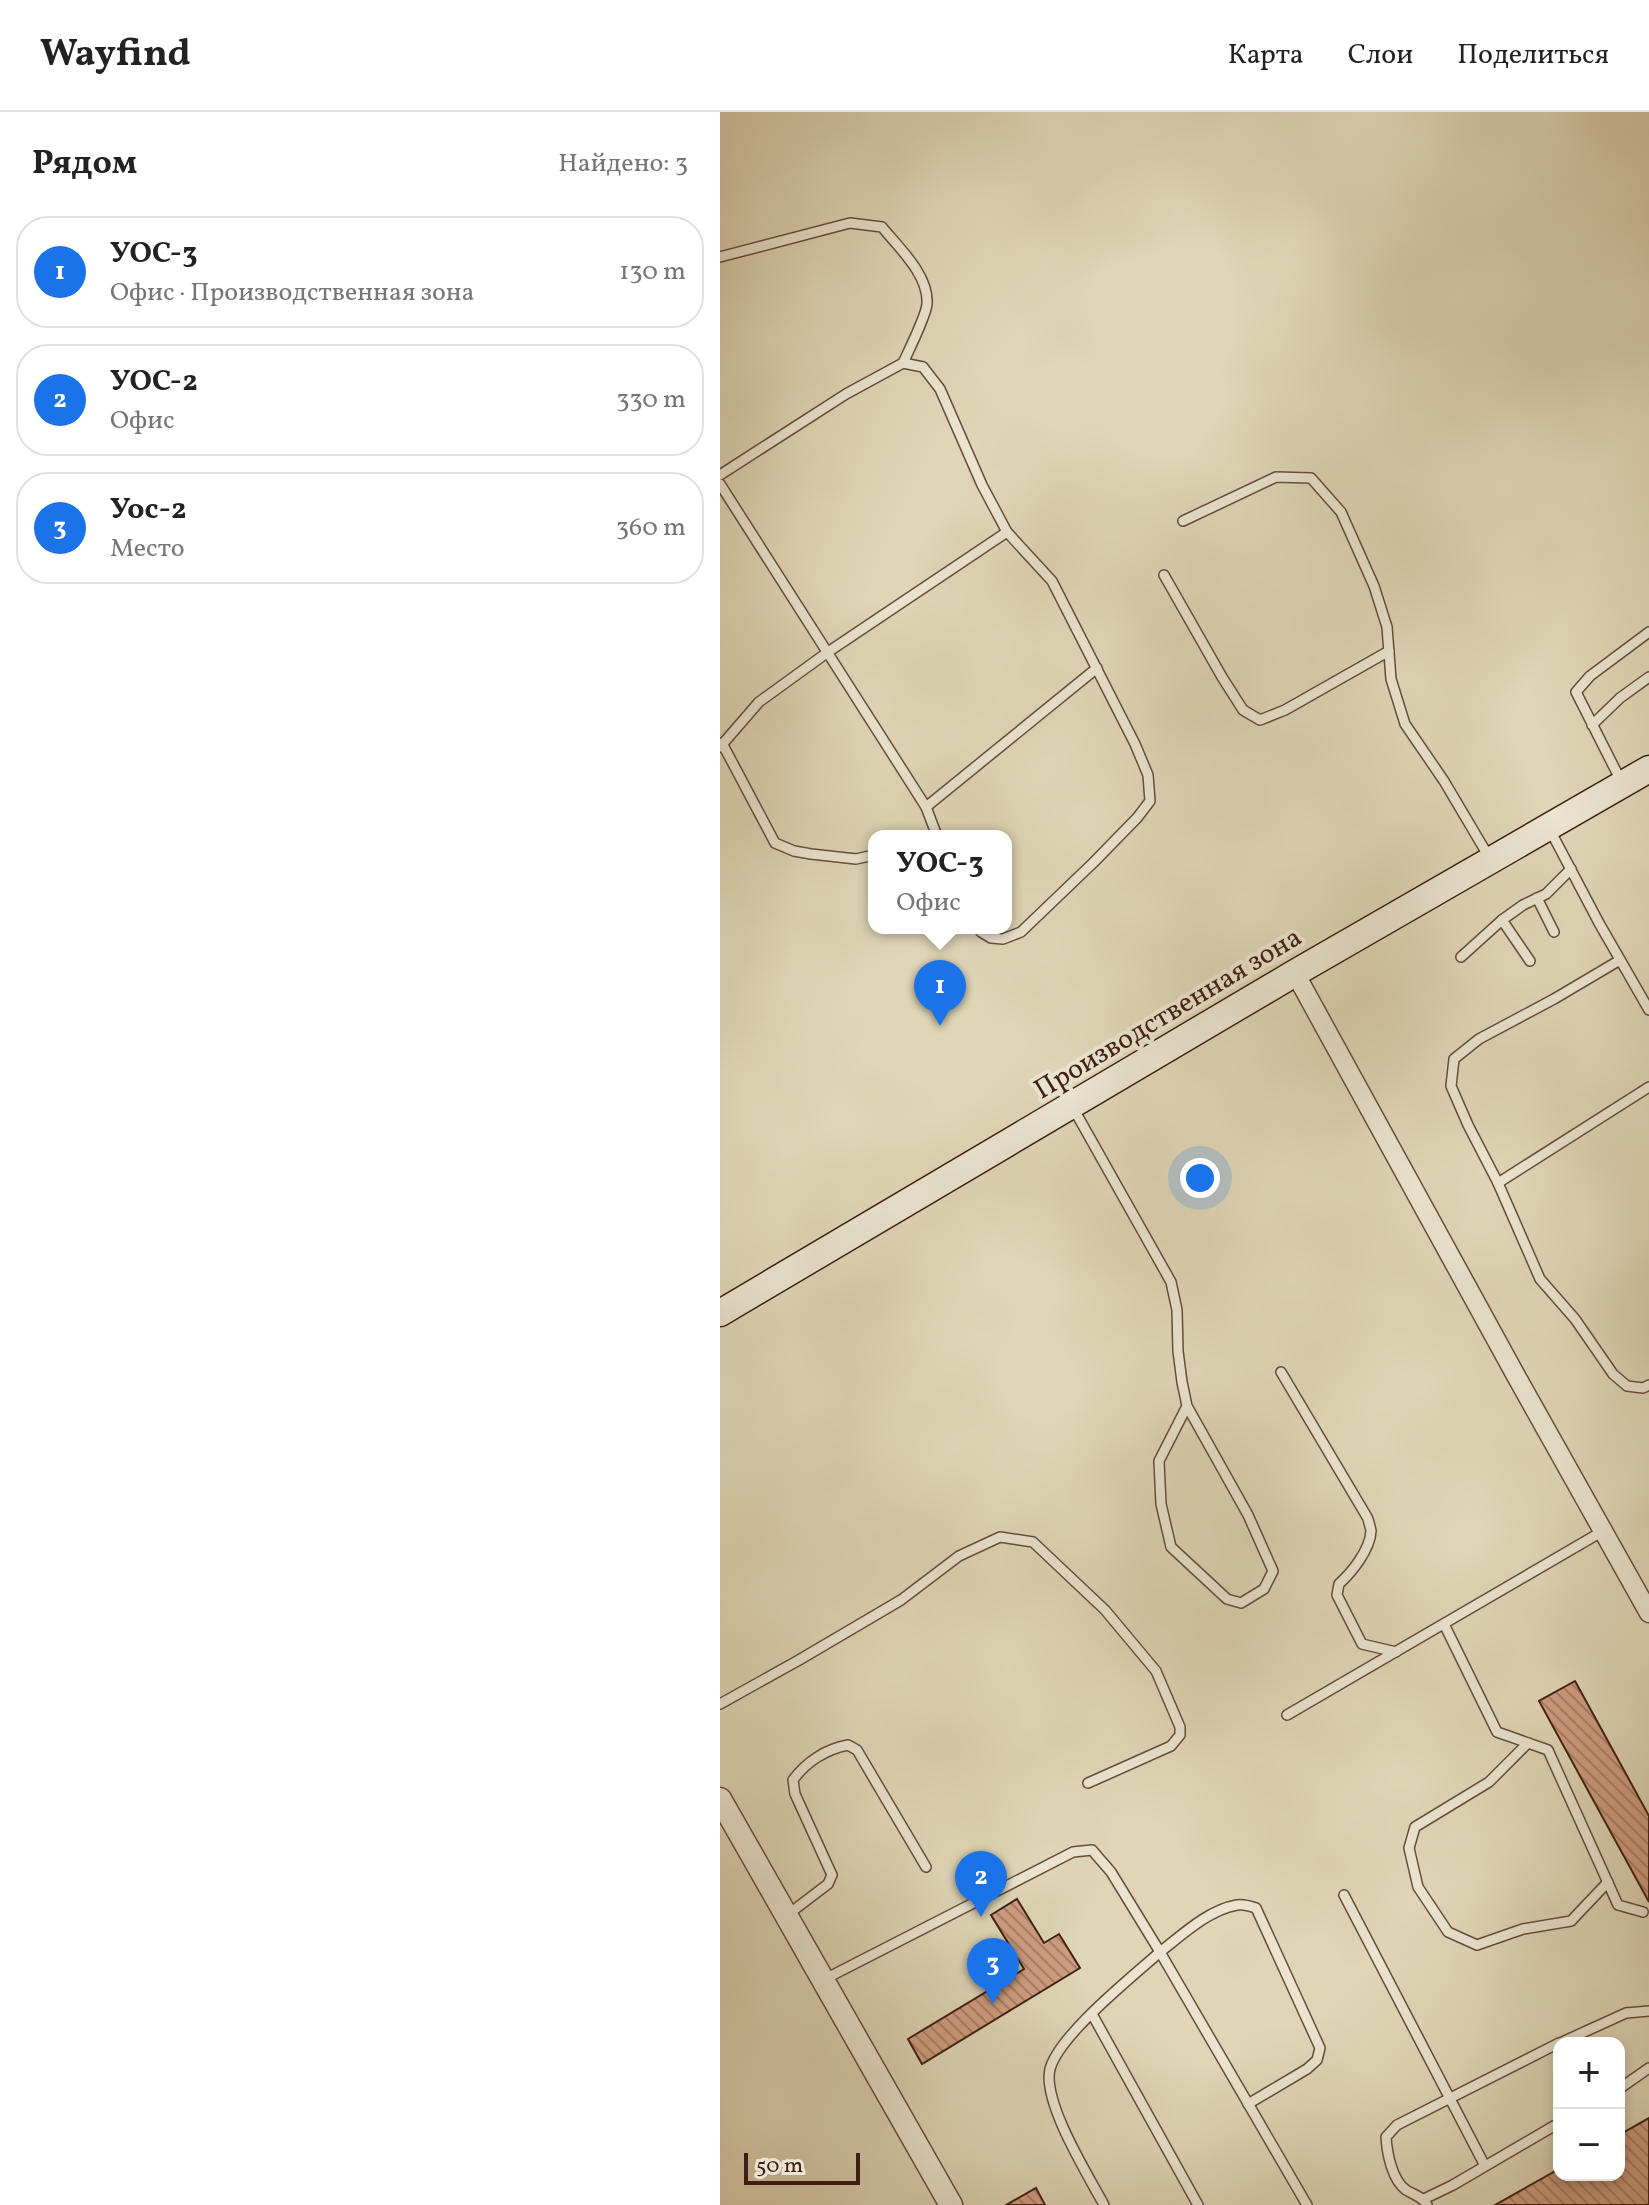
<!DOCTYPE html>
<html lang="ru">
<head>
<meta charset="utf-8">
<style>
  body { margin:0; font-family:Vollkorn,serif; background:#f6f6f6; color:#222 }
  .controls { position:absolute; right:24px; bottom:24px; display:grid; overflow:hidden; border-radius:16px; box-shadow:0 4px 12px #0003 }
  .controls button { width:72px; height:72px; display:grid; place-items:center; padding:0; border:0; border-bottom:2px solid #e0e0e0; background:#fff; color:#222; font:40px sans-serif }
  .scale { position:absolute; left:24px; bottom:20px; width:116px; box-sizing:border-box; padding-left:8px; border:4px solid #401f12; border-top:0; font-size:22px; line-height:28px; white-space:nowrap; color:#401f12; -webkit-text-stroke:6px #eae4d0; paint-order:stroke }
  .you { position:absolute; left:480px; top:1066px; width:28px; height:28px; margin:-20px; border:6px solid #fff; border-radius:50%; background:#1a73e8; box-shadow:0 0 0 12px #1a73e833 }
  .badge { display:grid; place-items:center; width:52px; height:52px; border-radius:50%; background:#1a73e8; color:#fff; font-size:26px; font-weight:700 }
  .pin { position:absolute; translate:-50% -66px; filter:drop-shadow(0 2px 4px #0008) }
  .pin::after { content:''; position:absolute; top:42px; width:28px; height:24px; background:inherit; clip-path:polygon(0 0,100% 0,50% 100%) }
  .popup { position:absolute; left:148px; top:718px; width:144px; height:104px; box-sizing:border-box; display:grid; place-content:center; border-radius:16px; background:#fff; filter:drop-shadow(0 2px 6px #0005); font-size:26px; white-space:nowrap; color:#767676 }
  .popup b { font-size:30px; color:#222 }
  .popup::after { content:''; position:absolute; left:50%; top:100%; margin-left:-16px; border:16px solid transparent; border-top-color:#fff }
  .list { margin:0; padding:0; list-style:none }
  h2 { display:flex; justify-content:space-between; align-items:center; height:104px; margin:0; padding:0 32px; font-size:34px }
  h2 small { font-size:26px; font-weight:400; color:#767676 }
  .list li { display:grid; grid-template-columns:52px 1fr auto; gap:24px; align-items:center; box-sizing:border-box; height:112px; margin:0 16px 16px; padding:0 16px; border:2px solid #e0e0e0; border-radius:32px }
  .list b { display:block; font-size:30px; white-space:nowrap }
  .list p { margin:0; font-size:26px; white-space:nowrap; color:#767676 }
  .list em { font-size:26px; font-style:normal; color:#767676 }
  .map { position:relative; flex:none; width:929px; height:2093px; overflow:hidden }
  header { display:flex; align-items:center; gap:48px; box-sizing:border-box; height:112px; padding:0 40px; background:#fff; border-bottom:2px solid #e0e0e0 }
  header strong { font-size:38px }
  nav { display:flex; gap:44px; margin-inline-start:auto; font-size:28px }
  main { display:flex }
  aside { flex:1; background:#fff }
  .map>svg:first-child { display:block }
</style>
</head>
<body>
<header>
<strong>Wayfind</strong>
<nav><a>Карта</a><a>Слои</a><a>Поделиться</a></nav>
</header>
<main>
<aside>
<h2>Рядом<small>Найдено: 3</small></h2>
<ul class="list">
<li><span class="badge">1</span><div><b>УОС-3</b><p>Офис · Производственная зона</p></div><em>130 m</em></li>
<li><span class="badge">2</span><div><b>УОС-2</b><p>Офис</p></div><em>330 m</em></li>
<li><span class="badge">3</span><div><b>Уос-2</b><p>Место</p></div><em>360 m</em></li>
</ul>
</aside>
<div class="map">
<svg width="929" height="2093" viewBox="0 0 929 2093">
  <defs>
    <pattern id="building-back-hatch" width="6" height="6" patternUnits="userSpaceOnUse" patternTransform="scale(2)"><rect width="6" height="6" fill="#cf9d80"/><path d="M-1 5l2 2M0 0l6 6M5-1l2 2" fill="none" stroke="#a97f67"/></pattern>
  </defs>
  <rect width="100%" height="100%" fill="#dfd6b7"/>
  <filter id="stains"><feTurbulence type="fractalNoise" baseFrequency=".0025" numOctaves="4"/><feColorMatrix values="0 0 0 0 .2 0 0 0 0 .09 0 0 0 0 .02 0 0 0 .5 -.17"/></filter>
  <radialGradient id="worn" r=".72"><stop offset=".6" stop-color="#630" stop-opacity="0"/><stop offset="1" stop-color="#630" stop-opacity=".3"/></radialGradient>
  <g fill="url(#building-back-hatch)" stroke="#401f12" stroke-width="2">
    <path d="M855 1569 929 1704V1790L819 1589Z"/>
    <path d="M297 1787 324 1831 339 1822 360 1856 202 1952 188 1927 304 1857 271 1803Z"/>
    <path d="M929 2006V2093H775L839 2057V2063H899V2023Z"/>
    <path d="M316 2076 325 2093H286Z"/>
  </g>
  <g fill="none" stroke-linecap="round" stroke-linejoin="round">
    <g stroke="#684d3b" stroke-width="12">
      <g id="service">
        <path d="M0 145 130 111 162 115C179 136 209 163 207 192 206 204 189 238 183 251"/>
        <path d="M0 363 126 282 183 251 203 255 220 277 262 373 287 420 332 469 415 632 428 663 430 689 417 706 373 751 301 820 283 827 271 826 261 820 258 816"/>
        <path d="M0 372 206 695 217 724"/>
        <path d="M463 409 556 365 591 366 621 400 654 474 667 515 671 567 685 612 724 669 769 745"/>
        <path d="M444 463 502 565 523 598 540 608 565 598 669 539"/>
        <path d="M872 613 900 586 929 565"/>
        <path d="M2 631 55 731 74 739 91 742 136 747 154 743"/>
        <path d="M0 635 39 590 108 540 287 420"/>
        <path d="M901 669 856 580 870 564 929 520"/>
        <path d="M206 695 377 556"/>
        <path d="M830 718 879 811 929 898"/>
        <path d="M817 786 834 820"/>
        <path d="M782 808 810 849"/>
        <path d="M741 845 782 808 803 793 826 782 851 757"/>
        <path d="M900 848 834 887 759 927 734 947 731 974 748 1013 778 1071 820 1167 855 1207 893 1262 907 1274 923 1276 929 1273"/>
        <path d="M352 994 451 1170 457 1198 458 1239 462 1270 467 1294 528 1403 553 1459 544 1477 521 1491 507 1487 451 1435 441 1392 439 1349 467 1294"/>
        <path d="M778 1071 929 975"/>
        <path d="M561 1260 647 1405C648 1406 651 1418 651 1419 650 1438 632 1460 619 1472L617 1483 642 1532 676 1540"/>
        <path d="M724 1512 777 1620 828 1638 898 1793 923 1800"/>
        <path d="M0 1592 79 1548 181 1488 239 1444 280 1425 313 1430 385 1498 436 1559 460 1615V1623L451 1634 368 1671"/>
        <path d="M567 1603 883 1419"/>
        <path d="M808 1631 769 1670 695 1715 689 1736 698 1775 728 1820 757 1833 803 1817 851 1809 888 1770"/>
        <path d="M624 1783 765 2054"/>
        <path d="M66 1804 108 1772 112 1763 75 1682 73 1668C86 1650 106 1637 128 1633L137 1638 206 1755"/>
        <path d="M103 1868 353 1740 372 1738 391 1760 440 1840C462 1823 488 1798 517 1793 523 1792 530 1794 536 1796L600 1936 597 1948 587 1957 528 1992"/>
        <path d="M372 1902 478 2093"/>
        <path d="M840 1931 906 1901 929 1899"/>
        <path d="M899 1977 929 1956"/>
        <path d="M704 2087 733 2073 839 2011"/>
        <path d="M384 2093C368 2063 322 1990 330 1957 339 1923 412 1865 440 1840L587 2093"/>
        <path d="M707 2093C702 2084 694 2083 686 2078 672 2068 667 2041 666 2025L677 2013 839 1931"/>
      </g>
    </g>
    <g stroke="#684d3b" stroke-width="21">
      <path id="minor" d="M575 861 795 1262 929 1501"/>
    </g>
    <g stroke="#684d3b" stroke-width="25">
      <path id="tertiary" d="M0 1687 231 2093"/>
    </g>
    <g stroke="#401f12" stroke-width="29">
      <path id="secondary" d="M0 1201 575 861 929 657"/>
    </g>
    <use href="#service" stroke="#eae4d0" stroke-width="9"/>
    <use href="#minor" stroke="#eae4d0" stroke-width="18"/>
    <use href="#tertiary" stroke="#eae4d0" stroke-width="22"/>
    <use href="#secondary" stroke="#eae4d0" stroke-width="26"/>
  </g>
  <g text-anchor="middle" stroke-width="8" stroke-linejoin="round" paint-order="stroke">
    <g font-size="28" fill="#401f12" stroke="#eae4d0">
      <text transform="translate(447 900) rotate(-31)" y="10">Производственная зона</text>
    </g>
  </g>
  <rect width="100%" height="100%" filter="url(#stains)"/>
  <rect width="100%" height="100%" fill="url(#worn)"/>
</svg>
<div class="controls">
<button>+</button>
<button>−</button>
</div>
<div class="scale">50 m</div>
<div class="you"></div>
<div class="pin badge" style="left:220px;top:914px">1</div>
<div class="popup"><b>УОС-3</b>Офис</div>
<div class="pin badge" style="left:261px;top:1805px">2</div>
<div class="pin badge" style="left:273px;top:1892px">3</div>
</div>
</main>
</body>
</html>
